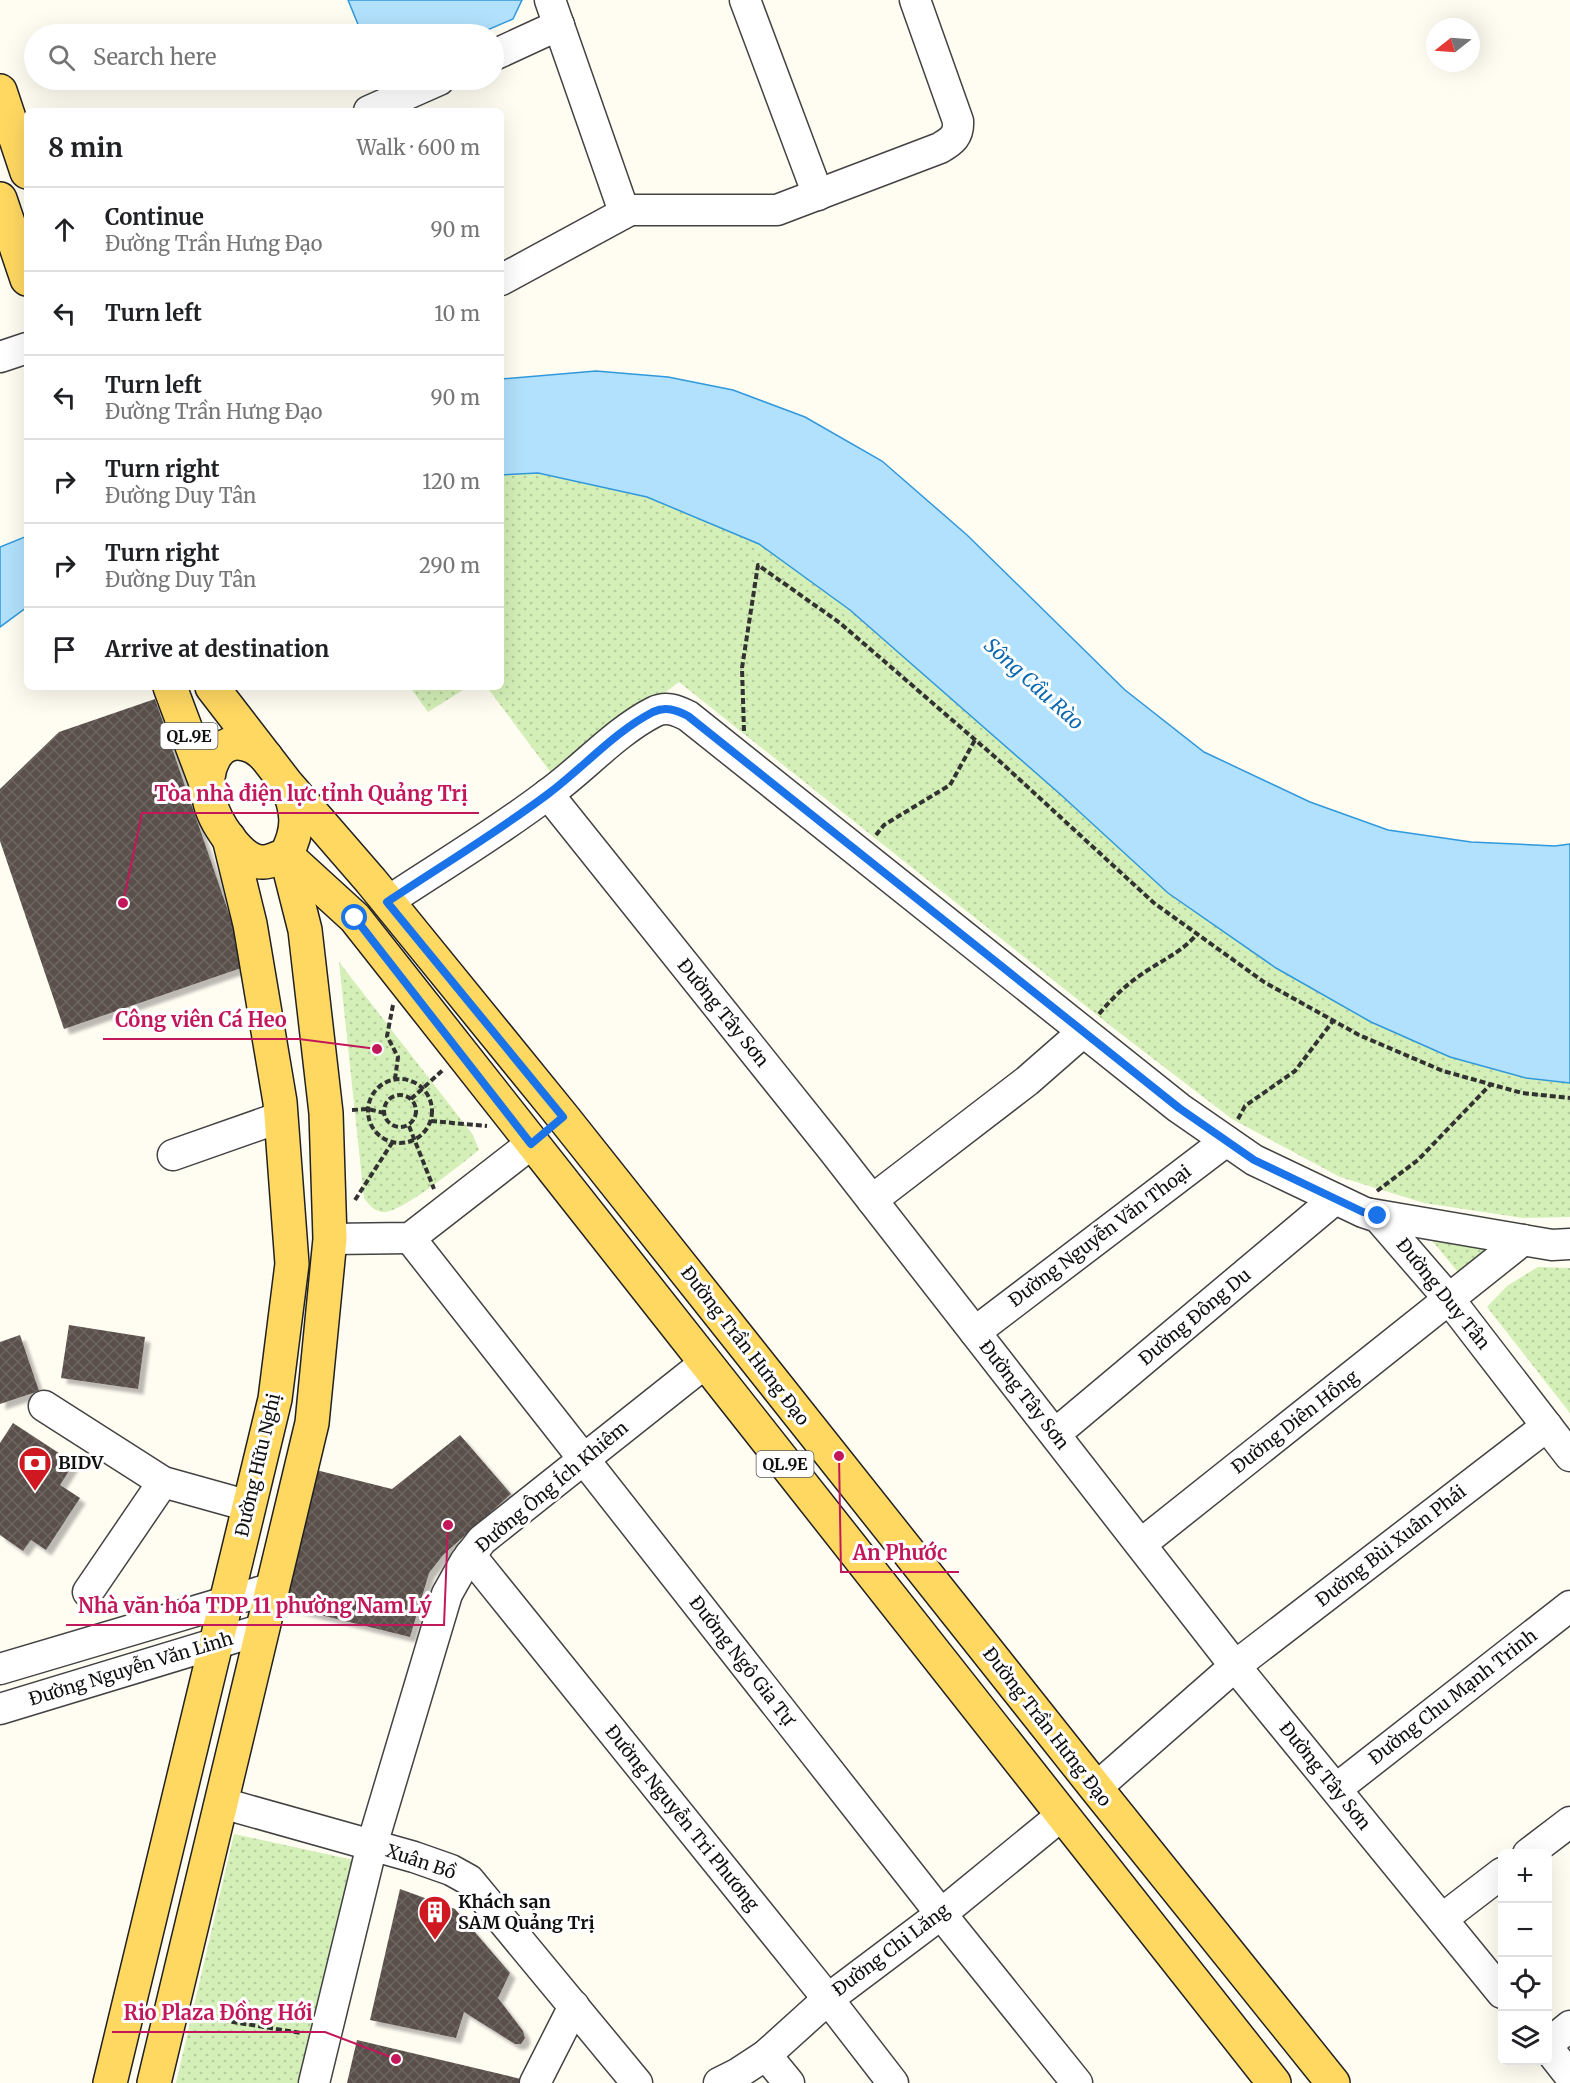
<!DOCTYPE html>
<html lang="en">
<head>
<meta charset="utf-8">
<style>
  body { margin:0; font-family:Merriweather,serif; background:#f6f6f6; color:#202124 }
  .controls { position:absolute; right:18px; bottom:18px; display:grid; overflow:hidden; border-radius:9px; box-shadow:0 6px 24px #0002 }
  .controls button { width:54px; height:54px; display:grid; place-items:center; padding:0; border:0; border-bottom:2px solid #e0e0e0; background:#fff; color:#202124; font:30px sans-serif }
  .compass { position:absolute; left:1426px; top:18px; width:54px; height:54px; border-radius:50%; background:#fff; box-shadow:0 6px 24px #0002; rotate:253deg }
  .stop { position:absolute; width:18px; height:18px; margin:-14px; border:4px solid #1a73e8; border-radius:50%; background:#fff }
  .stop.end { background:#1a73e8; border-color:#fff; box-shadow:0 2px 6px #0008 }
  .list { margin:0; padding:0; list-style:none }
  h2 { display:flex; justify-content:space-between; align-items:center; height:78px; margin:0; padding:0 24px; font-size:26px }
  h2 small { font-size:20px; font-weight:400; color:#757577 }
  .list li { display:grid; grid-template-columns:39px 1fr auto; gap:18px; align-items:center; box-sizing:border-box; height:84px; padding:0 24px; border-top:2px solid #e0e0e0 }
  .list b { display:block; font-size:22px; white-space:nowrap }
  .list p { margin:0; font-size:20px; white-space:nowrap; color:#757577 }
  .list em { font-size:20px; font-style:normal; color:#757577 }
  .icon { flex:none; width:33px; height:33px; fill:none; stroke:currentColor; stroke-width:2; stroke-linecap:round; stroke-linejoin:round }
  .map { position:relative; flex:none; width:1570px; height:2083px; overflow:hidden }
  .search { position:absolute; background:#fff; box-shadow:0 6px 24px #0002; left:24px; top:24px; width:480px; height:66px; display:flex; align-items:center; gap:15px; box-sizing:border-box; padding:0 21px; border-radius:33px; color:#757577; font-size:22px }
  .panel { position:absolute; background:#fff; box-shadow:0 6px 24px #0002; left:24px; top:108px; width:480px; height:582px; border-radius:9px }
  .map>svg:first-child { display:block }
</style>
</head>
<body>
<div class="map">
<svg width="1570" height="2083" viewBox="0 0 1570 2083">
  <defs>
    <pattern id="grass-dots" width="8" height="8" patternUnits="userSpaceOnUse" patternTransform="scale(1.5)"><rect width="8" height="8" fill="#d4efb7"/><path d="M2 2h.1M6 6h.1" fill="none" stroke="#b5cc9c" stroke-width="1.8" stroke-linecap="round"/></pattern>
    <pattern id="building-cross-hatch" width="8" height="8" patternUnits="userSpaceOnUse" patternTransform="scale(1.5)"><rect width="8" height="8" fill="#5a504b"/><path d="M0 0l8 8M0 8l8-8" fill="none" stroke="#6d6561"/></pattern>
    <filter id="shadow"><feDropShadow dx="5.5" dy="5.5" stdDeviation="1.5" flood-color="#0004"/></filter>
  </defs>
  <rect width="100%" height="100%" fill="#fffcf2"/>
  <g fill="url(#grass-dots)">
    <path d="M538 473 648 497 759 544 850 610 1060 794 1168 893 1276 968 1371 1022 1450 1057 1526 1078 1570 1083V1217L1523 1218 1424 1203 1340 1177 1232 1119 1121 1034 679 682 554 777 487 687H501V475Z"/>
    <path d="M410 687H468L428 712Z"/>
    <path d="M339 962 473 1135 479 1150C462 1163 400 1215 382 1212 373 1210 369 1205 364 1198Z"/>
    <path d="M1429 1237 1497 1251 1463 1278Z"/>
    <path d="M1538 1267 1570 1268V1413L1487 1307 1507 1286Z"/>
    <path d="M234 1834 358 1861 305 2083H176Z"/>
  </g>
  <g fill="#b1e1fc" stroke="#3098dc" stroke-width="1.5">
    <path d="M348 0H522L513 19 478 34H362Z"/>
    <path d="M596 371 668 377 733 390 805 417 882 461 967 535 1125 690 1204 752 1310 802 1388 830 1471 842 1555 846 1570 844V1083L1526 1078 1450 1057 1371 1022 1276 968 1168 893 1060 794 850 610 759 544 647 497 538 473 501 475V379Z"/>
    <path d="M27 536V607L0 627V547Z"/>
  </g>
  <g fill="url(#building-cross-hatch)" filter="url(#shadow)">
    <path d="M155 699 247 966 64 1029 0 841V789L59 732Z"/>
    <path d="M69 1325 145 1337 138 1389 61 1378Z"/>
    <path d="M20 1335 39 1391 0 1404V1342Z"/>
    <path d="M13 1423 74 1463 60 1485 80 1498 46 1550 31 1540 23 1551 0 1535V1443Z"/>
    <path d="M460 1435 511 1494 443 1555 429 1573 410 1637 284 1606 312 1469 392 1489Z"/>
    <path d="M400 1889 455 1909 510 1973 498 1998 523 2031 525 2038 521 2044H515L464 2012 456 2038 370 2020Z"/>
    <path d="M357 2040 521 2079 520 2083H347Z"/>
  </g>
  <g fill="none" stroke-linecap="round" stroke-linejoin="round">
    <g stroke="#434343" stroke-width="33">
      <g id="minor">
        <path d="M550 0 622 206 630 210"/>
        <path d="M745 0 818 195"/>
        <path d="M494 55 559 25"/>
        <path d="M369 111 439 80"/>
        <path d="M501 280 630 210H777L940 148C952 141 959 136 958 121L915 0"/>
        <path d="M0 357 27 348"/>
        <path d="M548 794 833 1150 1235 1666 1502 1993"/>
        <path d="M387 902C441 866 497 833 548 794 583 769 615 732 654 712 666 706 676 710 688 716L1179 1108 1254 1160 1363 1212 1378 1217 1449 1299 1570 1456"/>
        <path d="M173 1155 281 1117"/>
        <path d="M872 1200 1027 1081 1083 1032"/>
        <path d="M1371 1214 1552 1245 1570 1244"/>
        <path d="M410 1238 941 1914 1077 2083"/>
        <path d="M330 1239 410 1238 531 1144"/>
        <path d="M975 1332 1226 1141"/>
        <path d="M44 1406 163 1482 249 1506"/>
        <path d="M1055 1434 1335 1199"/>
        <path d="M1141 1544 1523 1240"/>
        <path d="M470 1555 828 1999 893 2083"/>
        <path d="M88 1592 163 1482"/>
        <path d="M0 1669 273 1588"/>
        <path d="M0 1709 263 1629"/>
        <path d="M1096 1788 1235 1666 1547 1426"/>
        <path d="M1336 1789 1570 1606"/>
        <path d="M222 1803 414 1857 451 1870 469 1880 637 2083"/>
        <path d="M1528 1854 1570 1822"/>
        <path d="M1442 1919 1502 1873"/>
        <path d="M1548 2044 1570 2026"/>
        <path d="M1548 2048 1570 2076"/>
        <path d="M766 2055 789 2083"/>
        <path d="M314 2083 372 1845 447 1594 465 1562 482 1540 705 1363"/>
        <path d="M535 2083 574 2006"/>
        <path d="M719 2083 737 2074 766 2055 828 1999 941 1914 1062 1815"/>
      </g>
    </g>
    <g stroke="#212121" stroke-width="36">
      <g id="major">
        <path d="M0 91 27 172"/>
        <path d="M0 199 27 279"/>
        <path d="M170 687 207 786"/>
        <path d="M212 687 286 783 371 881 563 1117 1096 1788 1333 2083"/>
        <path d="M266 757C262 753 256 748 251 746 216 732 203 772 209 798 212 814 220 827 230 840 238 850 249 863 264 862 271 862 279 857 286 855 300 829 298 811 287 785"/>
        <path d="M286 855 355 918 1274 2083"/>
        <path d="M110 2083 275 1399 292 1264 280 1102 250 924 229 838"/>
        <path d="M154 2083 312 1423 330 1239 326 1113 305 930 286 855"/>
      </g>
    </g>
    <g stroke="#323232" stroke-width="4" stroke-dasharray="6 3" stroke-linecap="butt">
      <path d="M744 731 742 668 758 565 840 623 995 757 1154 903 1264 982 1359 1035 1443 1071 1522 1093 1570 1098"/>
      <path d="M876 835 884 825 950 785 975 740"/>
      <path d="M393 1005 387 1036 398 1057 395 1079"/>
      <path d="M1099 1014C1114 996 1129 982 1148 970 1165 959 1184 950 1197 934"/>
      <circle cx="400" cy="1111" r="32"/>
      <circle cx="400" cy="1111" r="16"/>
      <path d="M411 1099 444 1069"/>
      <path d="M352 1110 368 1109 384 1113"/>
      <path d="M1238 1119 1245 1106 1295 1071 1333 1021"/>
      <path d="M431 1121 487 1126"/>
      <path d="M409 1126 434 1189"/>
      <path d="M1377 1191 1418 1160 1491 1084"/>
      <path d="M355 1200 392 1143"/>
      <path d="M196 2016 301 2033"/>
    </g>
    <use href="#minor" stroke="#fff" stroke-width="30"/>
    <use href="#major" stroke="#ffd862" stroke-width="33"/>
  </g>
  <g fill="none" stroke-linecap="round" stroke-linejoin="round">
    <path stroke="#1a73e8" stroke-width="8" d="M355 918 531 1144 563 1117 387 902C441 866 496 833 548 794 583 768 614 732 653 712 666 706 676 710 688 716L1179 1108 1254 1160 1363 1212 1378 1216"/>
  </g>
  <defs>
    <g id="bank-pin" transform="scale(1.725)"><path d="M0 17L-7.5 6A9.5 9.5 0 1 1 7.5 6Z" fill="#d01821" stroke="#fff"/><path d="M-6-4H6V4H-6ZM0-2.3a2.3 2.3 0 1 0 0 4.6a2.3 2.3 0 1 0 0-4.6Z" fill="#fff"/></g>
    <g id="building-pin" transform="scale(1.725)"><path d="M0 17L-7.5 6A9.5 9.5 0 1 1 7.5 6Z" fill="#d01821" stroke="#fff"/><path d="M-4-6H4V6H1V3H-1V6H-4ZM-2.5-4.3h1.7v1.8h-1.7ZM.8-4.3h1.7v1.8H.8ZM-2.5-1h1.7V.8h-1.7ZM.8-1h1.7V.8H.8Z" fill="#fff"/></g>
  </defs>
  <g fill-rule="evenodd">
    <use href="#bank-pin" x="35" y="1463"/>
    <use href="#building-pin" x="435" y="1912"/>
  </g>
  <g text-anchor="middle" stroke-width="6" stroke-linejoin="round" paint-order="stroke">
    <g fill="#fff" stroke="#585858" stroke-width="1.5">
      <rect x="160.5" y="723" width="57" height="26" rx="4.5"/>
      <rect x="756.5" y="1451" width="57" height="26" rx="4.5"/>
    </g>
    <g font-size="16" font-weight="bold" fill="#101010">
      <text x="189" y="742">QL.9E</text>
      <text x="785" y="1470">QL.9E</text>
    </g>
    <g font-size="18" fill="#101010" stroke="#fff">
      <text transform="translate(723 1013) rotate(51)" y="6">Đường Tây Sơn</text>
      <text transform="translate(1100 1236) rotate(-37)" y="6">Đường Nguyễn Văn Thoại</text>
      <text transform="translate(1443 1294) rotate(51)" y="6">Đường Duy Tân</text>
      <text transform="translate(1195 1317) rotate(-40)" y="6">Đường Đông Du</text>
      <text transform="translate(745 1346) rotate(52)" y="6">Đường Trần Hưng Đạo</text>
      <text transform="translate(1024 1395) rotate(52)" y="6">Đường Tây Sơn</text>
      <text transform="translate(1295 1422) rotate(-38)" y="6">Đường Diên Hồng</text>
      <text transform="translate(258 1465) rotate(-77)" y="6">Đường Hữu Nghị</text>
      <text transform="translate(552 1487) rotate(-40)" y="6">Đường Ông Ích Khiêm</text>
      <text transform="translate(1391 1546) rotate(-38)" y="6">Đường Bùi Xuân Phái</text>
      <text transform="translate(742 1661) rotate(52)" y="6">Đường Ngô Gia Tự</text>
      <text transform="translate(131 1669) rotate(-17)" y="6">Đường Nguyễn Văn Linh</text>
      <text transform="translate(1453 1697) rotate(-38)" y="6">Đường Chu Mạnh Trinh</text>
      <text transform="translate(1047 1727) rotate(52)" y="6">Đường Trần Hưng Đạo</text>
      <text transform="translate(1325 1776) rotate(51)" y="6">Đường Tây Sơn</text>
      <text transform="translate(682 1818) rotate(51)" y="6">Đường Nguyễn Tri Phương</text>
      <text transform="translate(421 1862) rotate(19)" y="6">Xuân Bồ</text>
      <text transform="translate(891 1950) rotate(-37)" y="6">Đường Chi Lăng</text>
    </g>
    <g font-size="18" font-weight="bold" fill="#101010" stroke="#fff" text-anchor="start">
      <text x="58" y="1469">BIDV</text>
      <text x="458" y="1908">Khách sạn<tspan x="458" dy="21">SAM Quảng Trị</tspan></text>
    </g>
    <g font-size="20" font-style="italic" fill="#0a68b0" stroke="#fff">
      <text transform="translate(1034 684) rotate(42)" y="7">Sông Cầu Rào</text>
    </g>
  </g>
  <path fill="none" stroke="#c2185b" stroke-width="2" d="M123 903L142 813H479M377 1049L299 1039H103M839 1456L841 1572H959M448 1525L444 1625H66M396 2059L325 2032H112"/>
  <g fill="#c2185b" stroke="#fff" stroke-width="2">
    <circle cx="123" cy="903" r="6"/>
    <circle cx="377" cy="1049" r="6"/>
    <circle cx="839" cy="1456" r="6"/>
    <circle cx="448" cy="1525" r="6"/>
    <circle cx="396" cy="2059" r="6"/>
  </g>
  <g font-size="20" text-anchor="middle" font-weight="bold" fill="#c2185b" stroke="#fff" stroke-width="6" stroke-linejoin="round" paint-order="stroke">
    <text x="311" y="801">Tòa nhà điện lực tỉnh Quảng Trị</text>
    <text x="201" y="1027">Công viên Cá Heo</text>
    <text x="900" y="1560">An Phước</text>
    <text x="255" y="1613">Nhà văn hóa TDP 11 phường Nam Lý</text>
    <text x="218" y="2020">Rio Plaza Đồng Hới</text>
  </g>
</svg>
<div class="controls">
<button>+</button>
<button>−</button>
<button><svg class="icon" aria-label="locate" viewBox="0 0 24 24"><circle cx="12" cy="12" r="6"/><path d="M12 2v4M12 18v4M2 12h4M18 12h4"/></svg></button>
<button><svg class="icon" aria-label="layers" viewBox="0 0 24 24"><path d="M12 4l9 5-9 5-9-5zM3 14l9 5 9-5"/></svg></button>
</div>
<svg class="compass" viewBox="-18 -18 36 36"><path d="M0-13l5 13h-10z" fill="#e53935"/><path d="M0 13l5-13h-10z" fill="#757577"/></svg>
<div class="stop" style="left:355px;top:918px"></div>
<div class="stop end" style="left:1378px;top:1216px"></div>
<div class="search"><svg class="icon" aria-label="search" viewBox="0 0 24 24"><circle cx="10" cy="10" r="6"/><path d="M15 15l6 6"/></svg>Search here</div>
<section class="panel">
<h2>8 min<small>Walk · 600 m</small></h2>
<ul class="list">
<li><svg class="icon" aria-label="ahead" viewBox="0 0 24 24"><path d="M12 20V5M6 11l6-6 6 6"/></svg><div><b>Continue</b><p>Đường Trần Hưng Đạo</p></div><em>90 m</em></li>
<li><svg class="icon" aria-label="left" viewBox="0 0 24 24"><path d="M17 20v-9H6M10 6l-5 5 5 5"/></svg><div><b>Turn left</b></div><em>10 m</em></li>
<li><svg class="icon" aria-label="left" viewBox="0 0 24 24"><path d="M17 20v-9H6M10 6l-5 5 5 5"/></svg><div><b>Turn left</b><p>Đường Trần Hưng Đạo</p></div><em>90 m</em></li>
<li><svg class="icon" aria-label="right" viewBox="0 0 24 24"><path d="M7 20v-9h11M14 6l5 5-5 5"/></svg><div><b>Turn right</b><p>Đường Duy Tân</p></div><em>120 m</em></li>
<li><svg class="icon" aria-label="right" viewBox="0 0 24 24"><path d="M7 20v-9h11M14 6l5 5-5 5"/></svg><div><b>Turn right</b><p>Đường Duy Tân</p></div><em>290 m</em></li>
<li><svg class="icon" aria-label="arrive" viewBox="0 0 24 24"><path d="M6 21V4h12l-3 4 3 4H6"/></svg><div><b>Arrive at destination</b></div></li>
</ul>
</section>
</div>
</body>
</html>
